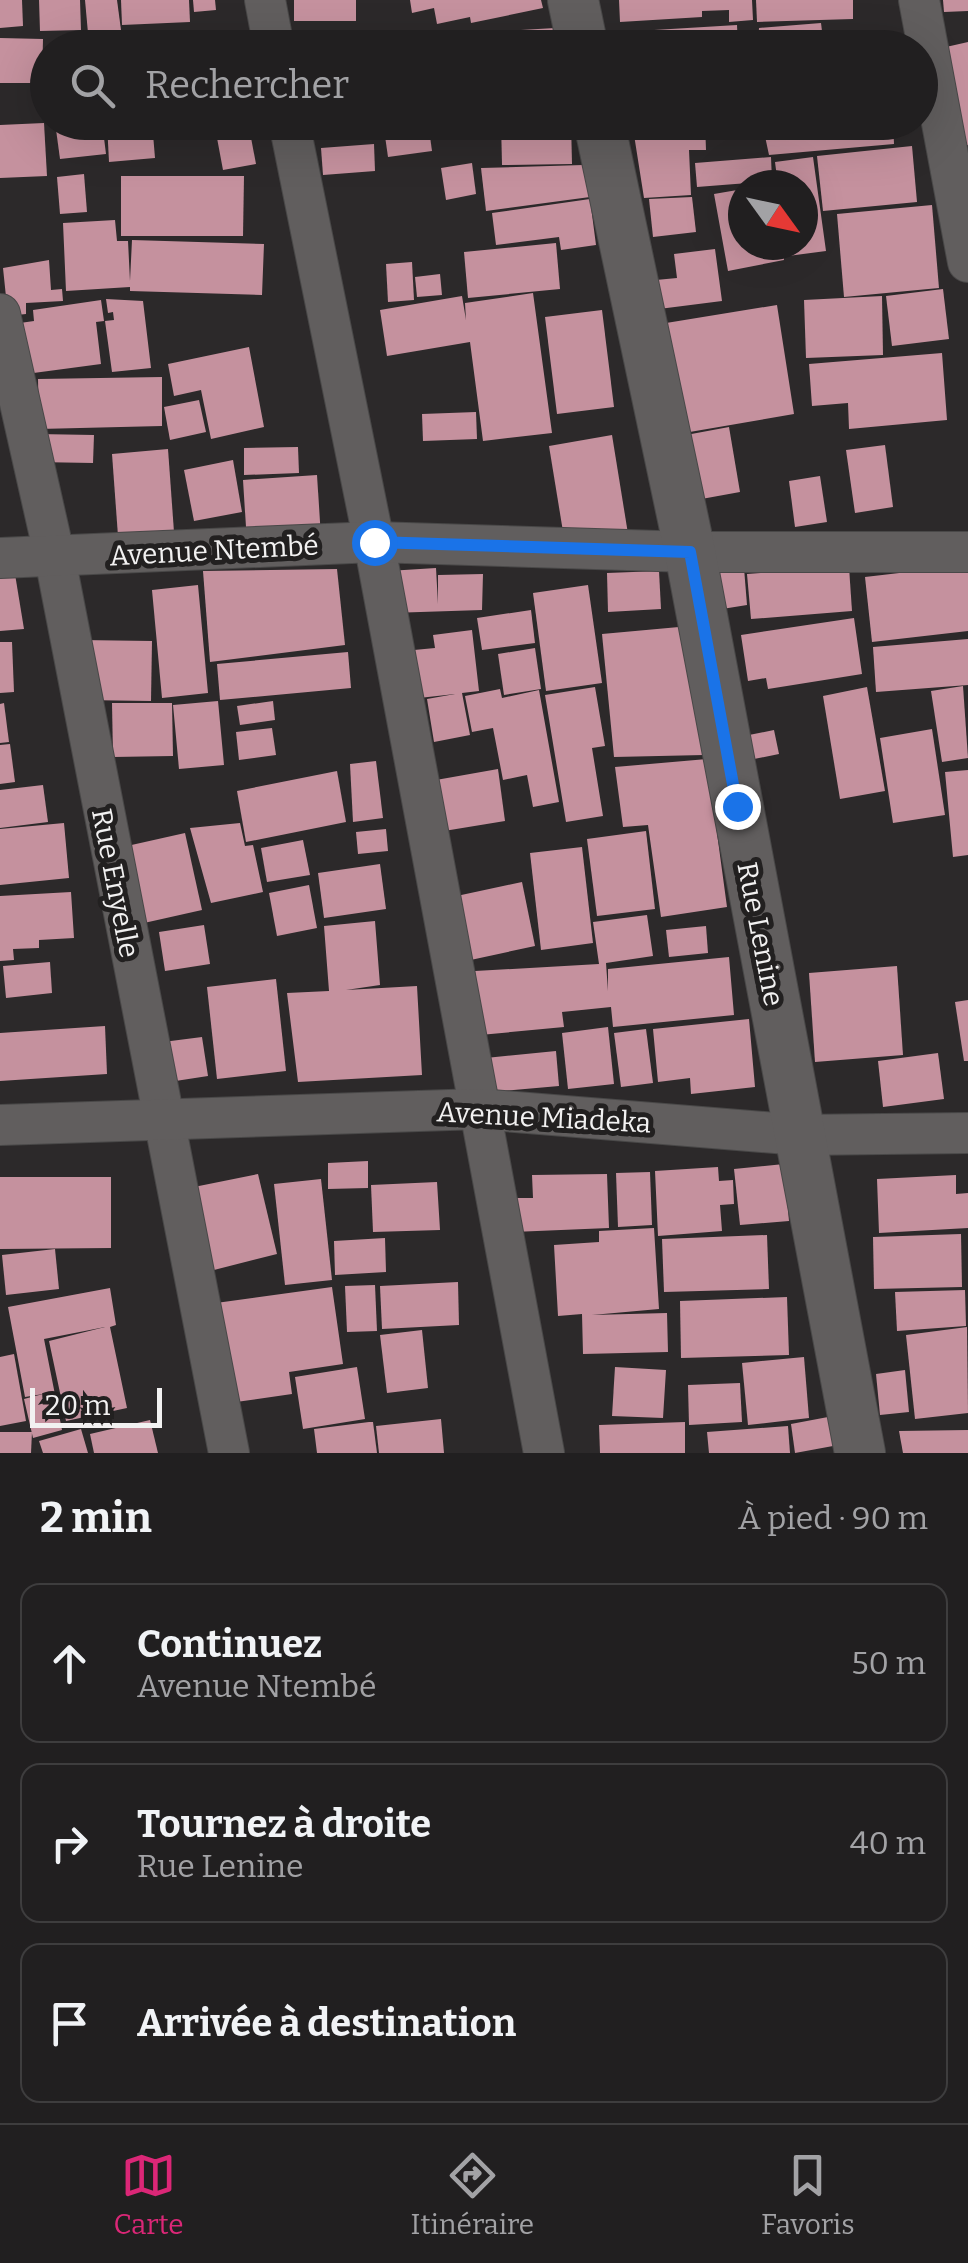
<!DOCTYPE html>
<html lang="fr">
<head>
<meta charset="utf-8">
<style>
  body { margin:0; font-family:Bitter,serif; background:#292729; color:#f1f3f6 }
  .compass { position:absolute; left:728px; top:170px; width:90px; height:90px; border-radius:50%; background:#211f20; box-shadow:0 10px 40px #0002; rotate:123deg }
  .scale { position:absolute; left:30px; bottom:25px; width:132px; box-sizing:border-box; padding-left:10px; border:5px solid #f2f1f1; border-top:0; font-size:28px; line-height:35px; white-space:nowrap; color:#f2f1f1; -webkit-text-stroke:8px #222020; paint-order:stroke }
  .stop { position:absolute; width:30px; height:30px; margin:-22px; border:8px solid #1a73e8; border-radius:50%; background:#fff }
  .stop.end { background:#1a73e8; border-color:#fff; box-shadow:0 2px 10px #0008 }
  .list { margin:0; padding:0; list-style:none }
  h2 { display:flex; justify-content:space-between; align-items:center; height:130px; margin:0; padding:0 40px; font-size:42px }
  h2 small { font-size:32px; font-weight:400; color:#a2a2a5 }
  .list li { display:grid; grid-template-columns:65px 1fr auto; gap:30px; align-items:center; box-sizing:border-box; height:160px; margin:0 20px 20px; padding:0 20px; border:2px solid #3e3d3e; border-radius:20px }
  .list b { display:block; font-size:38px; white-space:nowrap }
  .list p { margin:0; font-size:32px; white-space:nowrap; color:#a2a2a5 }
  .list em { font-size:32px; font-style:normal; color:#a2a2a5 }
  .icon { flex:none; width:55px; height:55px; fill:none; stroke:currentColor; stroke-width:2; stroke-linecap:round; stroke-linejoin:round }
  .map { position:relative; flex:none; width:968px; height:1453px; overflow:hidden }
  .search { position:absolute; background:#211f20; box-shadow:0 10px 40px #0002; left:30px; right:30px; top:30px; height:110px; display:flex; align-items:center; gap:25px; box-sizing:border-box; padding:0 35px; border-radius:55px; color:#a2a2a5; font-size:38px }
  .sheet { height:670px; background:#211f20 }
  nav { display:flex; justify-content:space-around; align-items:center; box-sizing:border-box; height:140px; border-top:2px solid #3e3d3e; background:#211f20; font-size:28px; color:#a2a2a5 }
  nav a { display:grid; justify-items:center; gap:5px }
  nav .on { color:#db2777 }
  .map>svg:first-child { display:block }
</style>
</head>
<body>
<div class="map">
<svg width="968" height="1453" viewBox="0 0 968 1453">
  <rect width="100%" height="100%" fill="#2c292a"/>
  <g fill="#c5919e">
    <path d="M0 0H22L23 26 0 28Z"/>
    <path d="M39 0H80L81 30 40 31Z"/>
    <path d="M85 0H117L121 30 88 33Z"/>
    <path d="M121 0H189L190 22 122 25Z"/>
    <path d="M193 0H215L216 10 194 12Z"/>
    <rect x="294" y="0" width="62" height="21"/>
    <path d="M410 0H541L543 8 471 23 470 17 437 24 434 8 412 13Z"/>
    <path d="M619 0H752L753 20 729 22V10L702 11V17L620 22Z"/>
    <path d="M756 0H853V19L757 22Z"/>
    <path d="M943 0H968V11L944 12Z"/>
    <path d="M821 23 824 48H758L759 28Z"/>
    <path d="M737 25 738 48H621V32Z"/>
    <path d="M555 28 556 48H418L416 36Z"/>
    <path d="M0 38 43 39 42 83H0Z"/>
    <path d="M161 41V48H97V45Z"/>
    <path d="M968 42V145L965 146 946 47Z"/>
    <path d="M55 122H102L106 154 60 159Z"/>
    <path d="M152 122 155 158 109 162 107 123Z"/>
    <path d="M214 122H248L256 164 223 170Z"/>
    <path d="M383 122H428L432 151 388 157Z"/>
    <path d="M501 122H571L572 164 502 165Z"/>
    <path d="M632 122H705L706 150H689L691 195 644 198Z"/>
    <path d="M713 122H752V130L714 132Z"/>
    <path d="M762 122H893L894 144 769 155Z"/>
    <path d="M44 123 47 176 0 178V125Z"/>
    <path d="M374 144 375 171 323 175 321 148Z"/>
    <path d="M912 146 917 202 823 211 817 156Z"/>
    <path d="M771 157 772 181 697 187 695 163Z"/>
    <path d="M813 157 826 251 788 256 786 245H803V185H778L775 162Z"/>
    <path d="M472 163 476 194 446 200 441 168Z"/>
    <path d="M583 165 590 197 486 211 481 168Z"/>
    <path d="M84 174 87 212 60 214 57 177Z"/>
    <path d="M121 176H244L243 236H121Z"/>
    <path d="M743 189V245H782L784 260 728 271 714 194Z"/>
    <path d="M692 197 696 232 653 237 649 199Z"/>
    <path d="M590 199 596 245 561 250 559 237 496 245 492 213Z"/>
    <path d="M932 205 939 288 844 297 837 214Z"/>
    <path d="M115 220 117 241H128L130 281 132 240 264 244 262 295 130 291V287L66 291 63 223Z"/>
    <path d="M556 243 560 289 468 298 464 252Z"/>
    <path d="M715 249 722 301 659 309 656 280 677 278 674 254Z"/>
    <path d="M49 260 51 290 62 289 63 301 26 303V314L8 316 3 268Z"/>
    <path d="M412 262 414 300 388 302 386 264Z"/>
    <path d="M440 274 442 295 417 297 415 277Z"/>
    <path d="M943 289 949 339 892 346 886 296Z"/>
    <path d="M533 293 552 433 483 441 470 342 387 356 380 310 462 296 466 320 465 303Z"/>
    <path d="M882 296 883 355 806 358 804 300Z"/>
    <path d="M106 299 143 301 151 368 112 372 105 321 114 320 113 312 108 313Z"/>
    <path d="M101 300 104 321 96 322 101 364 26 374 20 323 34 321 33 310Z"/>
    <path d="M777 305 794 414 678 434 660 324Z"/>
    <path d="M602 310 614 407 557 414 545 317Z"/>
    <path d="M249 347 264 427 211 439 201 390 174 396 168 364Z"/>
    <path d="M942 353 947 420 849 429 848 403 812 406 809 364Z"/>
    <path d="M162 377V426L39 429 38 379Z"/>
    <path d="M199 400 206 432 170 440 164 407Z"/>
    <path d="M476 412 477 439 423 441 422 414Z"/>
    <path d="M729 427 740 492 696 500 686 435Z"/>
    <path d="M37 434 94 435 93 463 36 462Z"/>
    <path d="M612 435 629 540 566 550 549 446Z"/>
    <path d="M885 445 893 507 855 513 846 450Z"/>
    <path d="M298 447 299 473 244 475V448Z"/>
    <path d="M168 449 174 532 118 536 112 454Z"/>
    <path d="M233 460 242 512 194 521 184 470Z"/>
    <path d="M317 475 321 537 247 543 243 480Z"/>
    <path d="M820 476 827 522 795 527 789 481Z"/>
    <path d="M968 565V631L872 642 865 577Z"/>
    <path d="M849 567 852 611 751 619 747 574Z"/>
    <path d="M14 568 24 629 0 631V569Z"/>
    <path d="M436 568 438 604V575L483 574 482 610 390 613 388 571Z"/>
    <path d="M744 568 747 605 716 610 710 574Z"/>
    <path d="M337 569 345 645 210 662 203 571Z"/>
    <path d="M659 571 661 609 608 612 607 573Z"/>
    <path d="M198 585 208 693 162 698 152 590Z"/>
    <path d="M588 585 602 683 546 691 533 593Z"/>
    <path d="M531 610 535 643 482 650 477 618Z"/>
    <path d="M854 618 862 674 768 689 766 678 748 681 741 635Z"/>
    <path d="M679 627 704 755 614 757 602 634Z"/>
    <path d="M472 630 479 691 462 693 470 735 434 742 427 699 455 694 419 698 414 650 435 648 433 635Z"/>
    <path d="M968 639V685L876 692 873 647Z"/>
    <path d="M80 640 152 641 151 701 83 700Z"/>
    <path d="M0 642H12L14 692 0 693Z"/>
    <path d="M535 648 541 689 504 695 498 654Z"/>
    <path d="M348 652 351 688 220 700 217 664Z"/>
    <path d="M963 686 968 758 942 762 931 691Z"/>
    <path d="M595 687 605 746 592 748 603 816 566 822 545 695Z"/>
    <path d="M867 687 885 791 840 799 823 696Z"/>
    <path d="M500 689 502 698 539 690 559 802 533 807 527 775 503 780 493 728 472 732 465 696Z"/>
    <path d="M218 701 224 765 179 769 173 705Z"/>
    <path d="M273 701 275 720 240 725 237 706Z"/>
    <path d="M4 703 9 742 0 743V704Z"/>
    <path d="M112 703H172L173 756 113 757Z"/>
    <path d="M272 728 276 755 239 760 236 732Z"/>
    <path d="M932 729 945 815 893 823 880 738Z"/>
    <path d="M774 730 779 754 754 759 749 735Z"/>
    <path d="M10 744 15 782 0 784V745Z"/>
    <path d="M707 759 727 907 661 917 648 825 623 827 615 767Z"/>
    <path d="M376 761 383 818 353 822 350 764Z"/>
    <path d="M498 769 505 821 444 831 436 780Z"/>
    <path d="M968 770V855L953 857 945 772Z"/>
    <path d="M337 771 346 822 246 842 237 791Z"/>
    <path d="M43 785 48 822 0 828V790Z"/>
    <path d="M64 823 69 878 0 885V829Z"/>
    <path d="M240 823 245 846 253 845 263 892 211 903 190 828Z"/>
    <path d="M386 829 388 851 358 854 356 832Z"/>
    <path d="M646 831 655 909 597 916 587 839Z"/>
    <path d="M185 833 202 910 144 923 127 846Z"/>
    <path d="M303 840 310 875 267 882 261 848Z"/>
    <path d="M582 847 593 943 541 950 530 853Z"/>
    <path d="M380 864 386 909 324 918 318 873Z"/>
    <path d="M522 882 535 946 466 961 452 897Z"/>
    <path d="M309 885 317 928 277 936 269 893Z"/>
    <path d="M71 892 74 938 39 940V948L13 949 14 960 0 961V896Z"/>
    <path d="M647 915 653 956 606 963 608 991V969L729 957 734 1015 613 1027 611 1007 562 1012 564 1027 480 1035 475 971 599 964 593 922Z"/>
    <path d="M375 921 380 985 346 990 417 986 422 1075 298 1082 287 993 329 991 324 926Z"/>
    <path d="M204 925 210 964 165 971 159 932Z"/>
    <path d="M706 926 708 953 669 957 666 930Z"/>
    <path d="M50 962 52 993 6 998 3 966Z"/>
    <path d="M897 966 903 1055 815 1062 809 973Z"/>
    <path d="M276 979 286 1071 217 1079 207 987Z"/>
    <path d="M968 1000V1061H964L955 1002Z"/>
    <path d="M749 1019 755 1087 691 1094 690 1078 658 1082 653 1029Z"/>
    <path d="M105 1026 107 1074 0 1081V1033Z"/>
    <path d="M608 1027 614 1084 568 1089 562 1033Z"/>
    <path d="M646 1029 653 1083 621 1087 614 1033Z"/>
    <path d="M202 1037 208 1076 169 1082 163 1042Z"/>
    <path d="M556 1051 559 1086 479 1093 476 1059Z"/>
    <path d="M938 1053 944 1099 883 1107 878 1061Z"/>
    <path d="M368 1161V1188L328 1189V1163Z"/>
    <path d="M784 1164 789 1221 740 1225 734 1169Z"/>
    <path d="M718 1167 719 1181 733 1180 734 1204 720 1205 722 1231 658 1236 655 1171Z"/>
    <path d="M650 1172 652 1225 618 1227 616 1173Z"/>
    <path d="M258 1174 277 1254 210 1271 189 1188Z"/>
    <path d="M607 1174 609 1228 513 1232V1198H533L532 1175Z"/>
    <path d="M956 1175V1194L968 1193V1228L879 1233 877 1179Z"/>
    <path d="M0 1177H111V1248L0 1249Z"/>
    <path d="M321 1179 332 1280 285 1285 274 1184Z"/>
    <path d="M437 1182 440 1230 373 1232 371 1185Z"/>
    <path d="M654 1228 659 1309 592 1315 667 1313 668 1352 583 1354 582 1314 558 1316 554 1245 599 1242V1231Z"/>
    <path d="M961 1234 962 1287 874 1289 873 1237Z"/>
    <path d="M767 1235 769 1289 664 1292 662 1239Z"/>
    <path d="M385 1238 386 1272 335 1275 334 1241Z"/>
    <path d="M55 1249 59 1289 6 1295 2 1255Z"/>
    <path d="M458 1282 459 1325 382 1329 380 1286Z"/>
    <path d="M375 1285 377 1331 347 1332 345 1286Z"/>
    <path d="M332 1287 343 1364 289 1372 292 1394 229 1403 216 1303Z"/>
    <path d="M110 1288 116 1325 110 1327 127 1408 66 1421 49 1341 105 1327 44 1339 62 1430 33 1438 24 1399 43 1394 25 1397 8 1307Z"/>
    <path d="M965 1290 966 1326 897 1331 895 1292Z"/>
    <path d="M787 1297 789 1355 681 1358 680 1301Z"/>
    <path d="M967 1327 968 1413 915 1419 906 1335Z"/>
    <path d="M422 1330 428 1388 387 1393 380 1335Z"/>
    <path d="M14 1354 26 1421 0 1426V1357Z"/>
    <path d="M804 1357 809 1418 748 1425 742 1363Z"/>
    <path d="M357 1367 365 1419 303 1429 295 1377Z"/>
    <path d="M615 1367 666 1370 663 1418 612 1416Z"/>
    <path d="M905 1370 909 1412 880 1415 876 1374Z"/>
    <path d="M740 1383 742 1422 689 1425 688 1385Z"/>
    <path d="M828 1417 833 1446 795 1453 791 1424Z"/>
    <path d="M441 1419 444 1453H379L376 1426Z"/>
    <path d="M150 1420 158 1453H94L90 1434Z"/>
    <path d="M369 1422H373L377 1453H317L314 1429Z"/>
    <path d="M685 1422V1453H600L599 1425Z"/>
    <path d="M788 1426 790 1453H709L707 1432Z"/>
    <path d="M81 1429 88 1453H43L39 1441Z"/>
    <path d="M968 1430V1453H903L899 1431Z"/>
    <path d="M0 1432H32L31 1453H0Z"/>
  </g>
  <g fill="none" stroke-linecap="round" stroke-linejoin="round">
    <g stroke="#494848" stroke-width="42">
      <g id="minor">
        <path d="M265 0 274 48"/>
        <path d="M919 0 968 262"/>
        <path d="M289 122 374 542 544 1453"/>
        <path d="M0 314 55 558 229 1453"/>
        <path d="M0 558 374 542 690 552H968"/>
        <path d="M0 1125 479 1109 800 1135 968 1133"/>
      </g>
    </g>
    <g stroke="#494848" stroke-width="52">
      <g id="tertiary">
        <path d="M573 0 583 48"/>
        <path d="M599 122 690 552 860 1453"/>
      </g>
    </g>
    <use href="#minor" stroke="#615e5e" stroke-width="40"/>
    <use href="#tertiary" stroke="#615e5e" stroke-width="50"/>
  </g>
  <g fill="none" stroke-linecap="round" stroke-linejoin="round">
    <path stroke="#1a73e8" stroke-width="12" d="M374 542 690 552 737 806"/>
  </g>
  <g text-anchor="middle" stroke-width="10" stroke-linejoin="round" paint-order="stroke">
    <g font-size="28" fill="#f2f1f1" stroke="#222020">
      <text transform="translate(214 550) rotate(-3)" y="10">Avenue Ntembé</text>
      <text transform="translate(116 883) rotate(79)" y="10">Rue Enyelle</text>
      <text transform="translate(761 934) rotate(79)" y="10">Rue Lenine</text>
      <text transform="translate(544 1117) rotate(3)" y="10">Avenue Miadeka</text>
    </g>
  </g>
</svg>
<svg class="compass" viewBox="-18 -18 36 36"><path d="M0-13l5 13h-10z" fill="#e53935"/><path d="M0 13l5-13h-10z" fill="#a2a2a5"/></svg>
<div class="scale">20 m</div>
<div class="stop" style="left:374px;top:542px"></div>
<div class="stop end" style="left:737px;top:806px"></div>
<div class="search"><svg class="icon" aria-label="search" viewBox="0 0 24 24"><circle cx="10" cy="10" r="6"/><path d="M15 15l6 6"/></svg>Rechercher</div>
</div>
<section class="sheet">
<h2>2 min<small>À pied · 90 m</small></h2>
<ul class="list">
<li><svg class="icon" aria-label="ahead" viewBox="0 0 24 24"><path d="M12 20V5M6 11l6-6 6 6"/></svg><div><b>Continuez</b><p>Avenue Ntembé</p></div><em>50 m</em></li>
<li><svg class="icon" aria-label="right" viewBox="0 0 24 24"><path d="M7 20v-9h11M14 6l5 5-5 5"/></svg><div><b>Tournez à droite</b><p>Rue Lenine</p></div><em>40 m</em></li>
<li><svg class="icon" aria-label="arrive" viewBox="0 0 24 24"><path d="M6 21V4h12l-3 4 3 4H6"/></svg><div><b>Arrivée à destination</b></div></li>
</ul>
</section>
<nav>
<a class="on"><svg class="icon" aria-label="map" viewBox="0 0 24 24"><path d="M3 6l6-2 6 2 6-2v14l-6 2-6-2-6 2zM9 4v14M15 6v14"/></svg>Carte</a>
<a><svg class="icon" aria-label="directions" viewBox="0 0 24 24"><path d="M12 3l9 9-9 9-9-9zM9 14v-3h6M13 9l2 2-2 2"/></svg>Itinéraire</a>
<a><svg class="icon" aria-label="saved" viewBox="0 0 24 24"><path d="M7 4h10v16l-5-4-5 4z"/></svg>Favoris</a>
</nav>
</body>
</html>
